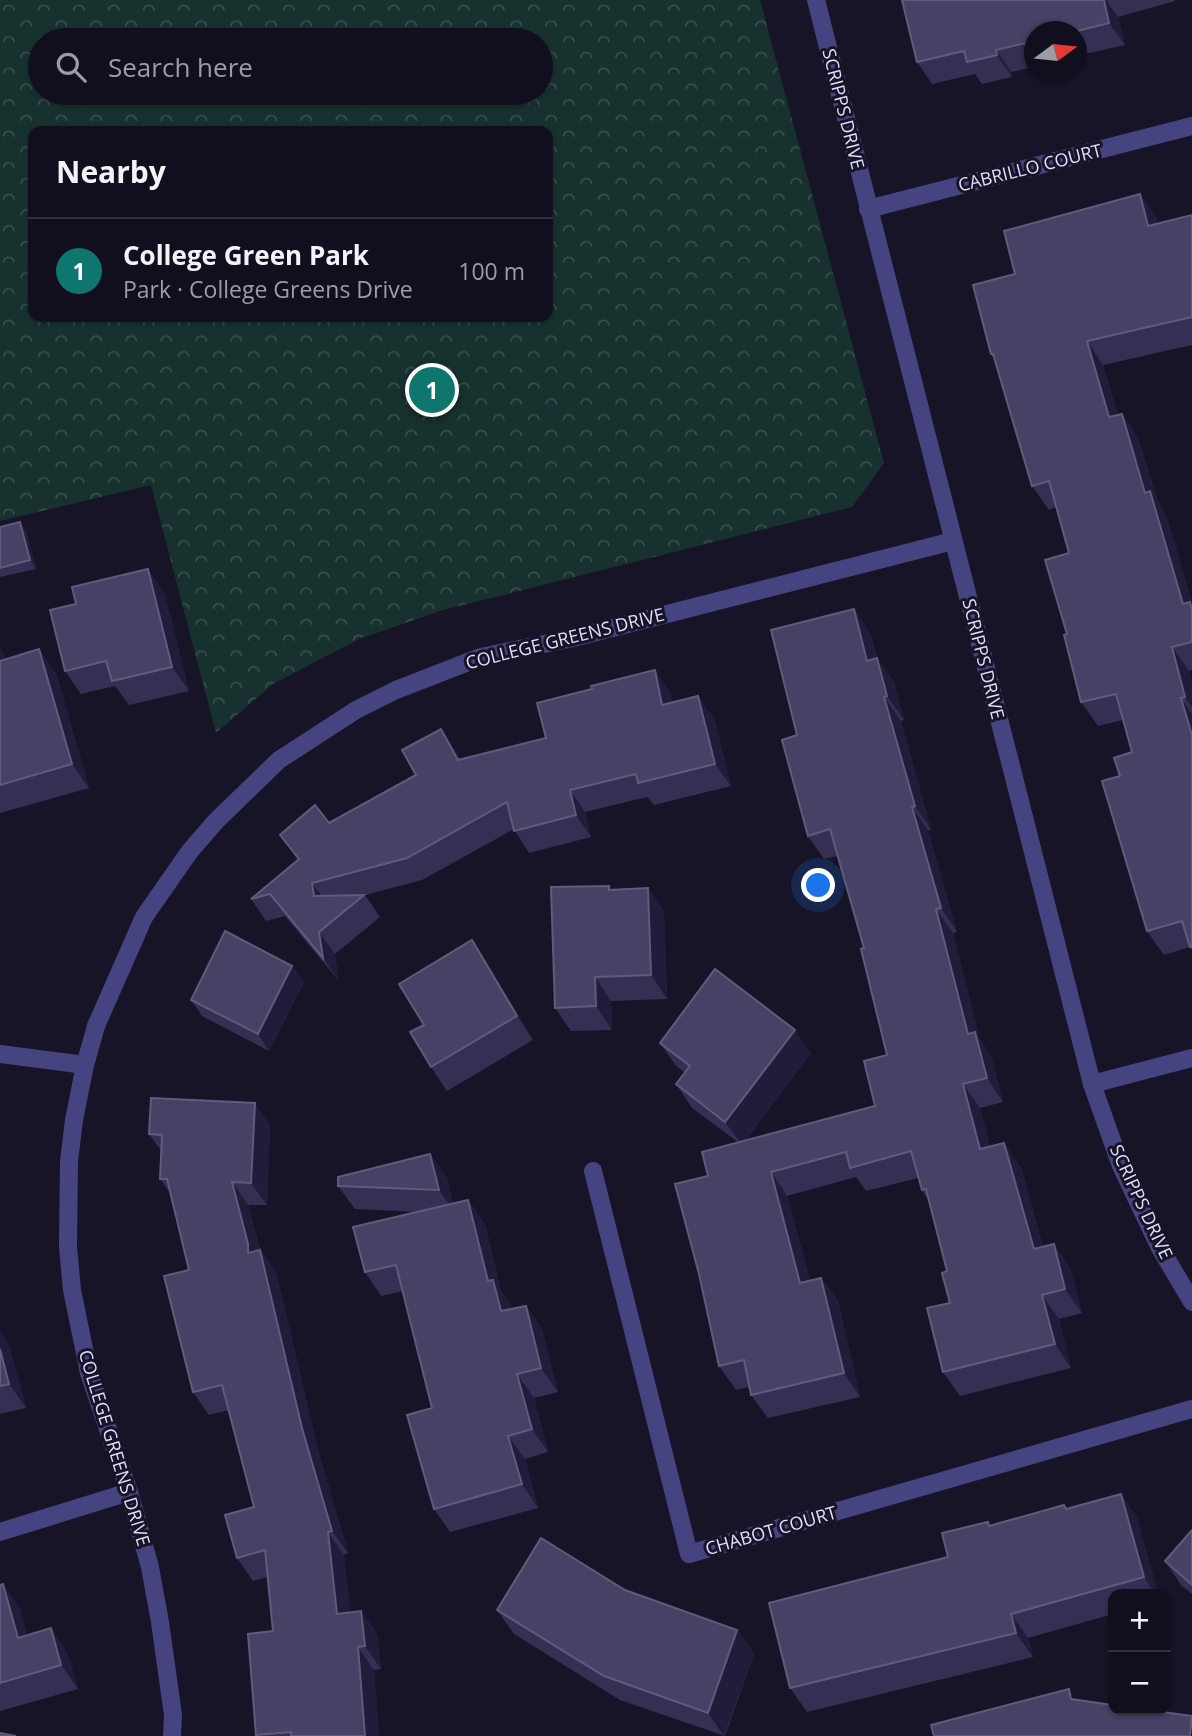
<!DOCTYPE html>
<html lang="en">
<head>
<meta charset="utf-8">
<style>
  body { margin:0; font-family:"Open Sans",sans-serif; background:#1e1d2a; color:#f1f3f6 }
  .controls { position:absolute; right:21px; bottom:21px; display:grid; overflow:hidden; border-radius:14px; box-shadow:0 2px 5px #0004 }
  .controls button { width:63px; height:63px; display:grid; place-items:center; padding:0; border:0; border-bottom:2px solid #302f3b; background:#110f1d; color:#f1f3f6; font:35px sans-serif }
  .compass { position:absolute; left:1024px; top:21px; width:63px; height:63px; border-radius:50%; background:#110f1d; box-shadow:0 2px 5px #0004; rotate:75deg }
  .you { position:absolute; left:819px; top:886px; width:24px; height:24px; margin:-18px; border:5px solid #fff; border-radius:50%; background:#1a73e8; box-shadow:0 0 0 10px #1a73e833 }
  .badge { display:grid; place-items:center; width:46px; height:46px; border-radius:50%; background:#0f766e; color:#fff; font-size:23px; font-weight:700 }
  .pin { position:absolute; translate:-50% -50%; border:4px solid #fff; box-shadow:0 2px 7px #0006 }
  .list { margin:0; padding:0; list-style:none }
  h2 { display:flex; justify-content:space-between; align-items:center; height:91px; margin:0; padding:0 28px; font-size:30px }
  h2 small { font-size:23px; font-weight:400; color:#9c9ca4 }
  .list li { display:grid; grid-template-columns:46px 1fr auto; gap:21px; align-items:center; box-sizing:border-box; height:105px; padding:0 28px; border-top:2px solid #302f3b }
  .list b { display:block; font-size:26px; white-space:nowrap }
  .list p { margin:0; font-size:23px; white-space:nowrap; color:#9c9ca4 }
  .list em { font-size:23px; font-style:normal; color:#9c9ca4 }
  .icon { flex:none; width:38px; height:38px; fill:none; stroke:currentColor; stroke-width:2; stroke-linecap:round; stroke-linejoin:round }
  .map { position:relative; flex:none; width:1192px; height:1736px; overflow:hidden }
  .search { position:absolute; background:#110f1d; box-shadow:0 2px 5px #0004; left:28px; top:28px; width:525px; height:77px; display:flex; align-items:center; gap:18px; box-sizing:border-box; padding:0 24px; border-radius:38px; color:#9c9ca4; font-size:26px }
  .panel { position:absolute; background:#110f1d; box-shadow:0 2px 5px #0004; left:28px; top:126px; width:525px; height:196px; border-radius:14px }
  .map>svg:first-child { display:block }
</style>
</head>
<body>
<div class="map">
<svg width="1192" height="1736" viewBox="0 0 1192 1736">
  <defs>
    <pattern id="forest-crowns" width="20" height="18" patternUnits="userSpaceOnUse" patternTransform="scale(1.75)"><rect width="20" height="18" fill="#17312f"/><path d="M2 6a3 3 0 1 1 6 0M12 15a3 3 0 1 1 6 0" fill="none" stroke="#384e4e"/></pattern>
  </defs>
  <rect width="100%" height="100%" fill="#171427"/>
  <path fill="url(#forest-crowns)" fill-rule="evenodd" d="M0 0H760L884 463 852 507 443 610 359 639 273 684 216 733 151 485 0 521ZM40 40H541V93H40ZM33 131H548V317H33Z"/>
  <g fill="none" stroke-linecap="round" stroke-linejoin="round">
    <g stroke="#464480" stroke-width="18">
      <path d="M816 0 1092 1084 1121 1166 1160 1248 1192 1302"/>
      <path d="M868 209 1192 126"/>
      <path d="M0 1054 85 1065"/>
      <path d="M1092 1084 1192 1058"/>
      <path d="M593 1171 689 1554 1192 1409"/>
      <path d="M0 1532 129 1492"/>
      <path d="M172 1736 173 1715 160 1622 150 1567 129 1492 89 1373 72 1290 68 1247 69 1161 74 1120 85 1065 96 1026 144 917 190 851 216 821 279 760 356 710 396 690 481 657 573 638 953 541"/>
    </g>
  </g>
  <g fill="#352f53">
    <path d="M902 0H1174L1175 1 1118 17 1125 45 1076 56V32H1034V67L1011 72 1012 77 982 84 975 74 932 84 917 62Z"/>
    <path d="M1140 194 1156 218 1158 224 1192 215V345L1103 365 1118 415 1122 414 1138 438 1158 502 1166 515 1192 602V670L1189 671 1192 683V950L1190 947 1164 955 1147 931 1120 776 1132 752 1123 720 1098 726 1081 702 1067 634 1069 553 1056 507 1049 510 1032 486 995 360 991 354 1015 274Z"/>
    <path d="M0 527 26 530 36 569 0 577Z"/>
    <path d="M164 592 189 691 129 705 115 686 81 694 65 671Z"/>
    <path d="M854 609 870 633 877 658 894 682 904 720 901 721 931 830H928L957 932 953 933 980 1040 991 1056 1003 1102 980 1108 990 1147 1021 1167 1043 1247 1054 1244 1070 1268 1082 1313 1059 1319 1071 1368 960 1396 943 1372 950 1303 947 1271 928 1200 922 1190 918 1178 866 1191 856 1177 787 1196 810 1280 821 1278 838 1301 860 1397 768 1418 751 1395 749 1387 736 1390 719 1366 708 1176 738 1142 692 1108 676 1084 685 1073 676 1066 660 1043 811 1053 746 1140 875 1106 887 1055 864 948 838 856 824 859 808 836 797 735Z"/>
    <path d="M0 648 7 659 56 673 89 788 0 813Z"/>
    <path d="M670 692 672 703 714 718 731 786 654 805 647 797 585 812 591 837 529 853 514 829 422 880 365 895 380 917 335 954 338 980 285 916 266 921 251 899 298 860 280 835 329 823 456 751 461 760 546 738Z"/>
    <path d="M648 888 664 912 667 999 611 1001 612 1030 571 1031 555 1008 612 889Z"/>
    <path d="M472 940 488 964 533 1040 447 1091 431 1067 424 1025Z"/>
    <path d="M292 966 304 982 269 1051 202 1016 191 1000Z"/>
    <path d="M255 1103 270 1126 267 1205H248L260 1250 276 1272 318 1450 348 1553 344 1555 350 1612 361 1611 377 1634 381 1669 374 1670 379 1736H257L256 1735 273 1631 267 1577 253 1581 237 1558 254 1507 229 1410 209 1415 193 1392 189 1270 170 1193 160 1179 162 1152 149 1134Z"/>
    <path d="M430 1154 447 1178 453 1204 468 1200 485 1224 501 1291 510 1304 511 1309 526 1306 542 1329 558 1392 534 1398 548 1452 525 1459 538 1508 450 1532 434 1509 432 1408 403 1291 381 1296 365 1272 418 1212 355 1209 338 1186Z"/>
    <path d="M0 1331 9 1345 26 1408 0 1414Z"/>
    <path d="M1121 1494 1137 1518 1158 1594H1113V1614L1028 1638 1033 1657 807 1712 790 1688 948 1557 988 1522 990 1526 1064 1505 1066 1509Z"/>
    <path d="M1192 1530V1594L1181 1585 1165 1561Z"/>
    <path d="M0 1585 20 1608 27 1635 67 1652 78 1689 0 1711Z"/>
    <path d="M625 1590 737 1630 754 1654 725 1736 620 1700 514 1634 497 1610Z"/>
  </g>
  <g fill="#211c3a">
    <path d="M1104 0H1106L1118 17 1125 45 1109 23Z"/>
    <path d="M996 50 1011 72 1012 77 997 55Z"/>
    <path d="M1140 194 1156 218 1164 250 1148 226Z"/>
    <path d="M1087 341 1103 365 1126 441 1109 417Z"/>
    <path d="M1122 414 1138 438 1158 502 1166 515 1192 602V617L1183 604 1145 493Z"/>
    <path d="M20 522 26 530 36 569 30 560Z"/>
    <path d="M148 569 164 592 189 691 172 667Z"/>
    <path d="M854 609 870 633 883 684 867 661Z"/>
    <path d="M1172 647 1189 671 1192 683V707L1185 697Z"/>
    <path d="M0 648 10 662H0Z"/>
    <path d="M39 649 56 673 89 788 72 764Z"/>
    <path d="M877 658 894 682 904 720 887 696Z"/>
    <path d="M655 670 670 692 678 727 662 705Z"/>
    <path d="M698 696 714 718 731 786 715 764Z"/>
    <path d="M884 697 901 721 931 830 915 806Z"/>
    <path d="M1181 698 1192 714V735Z"/>
    <path d="M441 729 456 751 474 782 458 760Z"/>
    <path d="M570 790 585 812 591 837 576 815Z"/>
    <path d="M912 807 928 830 957 932 941 908Z"/>
    <path d="M312 883 328 905 314 896Z"/>
    <path d="M648 888 664 912 667 999 651 975Z"/>
    <path d="M936 909 953 933 980 1040 991 1056 1003 1102 987 1078 968 1034Z"/>
    <path d="M319 932 335 954 338 980 323 958Z"/>
    <path d="M472 940 488 964 533 1040 517 1016Z"/>
    <path d="M292 966 304 982 269 1051 258 1034Z"/>
    <path d="M595 977 611 1001 612 1030 596 1006Z"/>
    <path d="M795 1030 811 1053 742 1145 725 1122Z"/>
    <path d="M963 1084 980 1108 997 1173 980 1149Z"/>
    <path d="M255 1103 270 1126 267 1205 251 1183Z"/>
    <path d="M1004 1143 1021 1167 1050 1273 1034 1249Z"/>
    <path d="M430 1154 447 1178 456 1214 439 1190Z"/>
    <path d="M771 1172 787 1196 817 1306 800 1283Z"/>
    <path d="M232 1182 248 1205 264 1267 248 1253Z"/>
    <path d="M468 1200 485 1224 501 1291 510 1304 518 1335 501 1311 488 1281Z"/>
    <path d="M1054 1244 1070 1268 1082 1313 1065 1289Z"/>
    <path d="M260 1250 276 1272 318 1450 348 1553 332 1531 302 1428Z"/>
    <path d="M821 1278 838 1301 860 1397 844 1373Z"/>
    <path d="M1042 1295 1059 1319 1071 1368 1055 1344Z"/>
    <path d="M526 1306 542 1329 558 1392 541 1368Z"/>
    <path d="M0 1331 9 1345 26 1408 9 1384 0 1349Z"/>
    <path d="M517 1374 534 1398 548 1452 532 1429Z"/>
    <path d="M508 1436 525 1459 538 1508 522 1484Z"/>
    <path d="M1121 1494 1137 1518 1158 1594H1155L1144 1577Z"/>
    <path d="M328 1532 344 1555 353 1636 337 1614Z"/>
    <path d="M3 1584 20 1608 35 1661 18 1638Z"/>
    <path d="M361 1611 377 1634 381 1669 365 1646Z"/>
    <path d="M1011 1614 1028 1638 1033 1657 1016 1633Z"/>
    <path d="M51 1628 67 1652 78 1689 61 1665Z"/>
    <path d="M737 1630 754 1654 724 1736 708 1713Z"/>
    <path d="M358 1647 374 1670 379 1736H365Z"/>
  </g>
  <g fill="#474265" stroke="#605a7c" stroke-width="2">
    <path d="M902 0H1104L1109 23 1073 32H1034V41L996 50 997 55 967 62 964 51 917 62Z"/>
    <path d="M1140 194 1148 226 1192 215V317L1087 341 1109 417 1122 414 1145 493 1150 491 1183 604 1190 602 1192 610V642L1172 647 1185 697 1181 698 1192 735V947H1190L1182 921 1147 931 1102 781 1120 776 1114 758 1132 752 1116 694 1081 702 1064 635 1067 634 1045 560 1069 553 1049 481 1032 486 993 354H991L973 285 1015 274 1004 231Z"/>
    <path d="M20 522 30 560 0 568V527Z"/>
    <path d="M148 569 172 667 112 681 106 661 65 671 50 610 76 604 72 587Z"/>
    <path d="M854 609 867 661 877 658 887 696 884 697 915 806 912 807 941 908 936 909 968 1034 975 1032 987 1078 963 1084 980 1149 1004 1143 1034 1249 1054 1244 1065 1289 1042 1295 1055 1344 943 1372 927 1308 950 1303 942 1273 947 1271 926 1189 922 1190 911 1151 850 1168 846 1152 771 1172 800 1283 821 1278 844 1373 751 1395 744 1360 719 1366 699 1274 675 1184 708 1176 702 1152 875 1106 864 1061 887 1055 861 949 864 948 830 829 808 836 782 740 797 735 771 630Z"/>
    <path d="M39 649 72 764 0 785V661Z"/>
    <path d="M655 670 662 705 698 696 715 764 638 783 636 774 570 790 576 815 514 831 507 802 407 858 312 883 314 896 364 895 319 932 323 958 270 894 251 899 299 859 280 835 315 805 329 823 416 775 402 750 441 729 458 760 546 738 537 703 592 689 591 686Z"/>
    <path d="M609 886V890L648 888 651 975 595 977 596 1006 555 1008 551 887Z"/>
    <path d="M225 931 292 966 258 1034 191 1000Z"/>
    <path d="M472 940 517 1016 431 1067 410 1032 424 1025 399 984Z"/>
    <path d="M715 969 795 1030 725 1122 676 1084 690 1066 660 1043Z"/>
    <path d="M151 1098 255 1103 251 1183 232 1182 248 1244V1253L260 1250 302 1428 332 1531 328 1532 337 1614 361 1611 365 1646 358 1647 365 1736H291V1732L256 1735 248 1634 273 1631 265 1550 237 1558 225 1515 254 1507 222 1385 193 1392 164 1276 189 1270 167 1179H160L162 1135 149 1134Z"/>
    <path d="M430 1154 439 1190 338 1186V1177Z"/>
    <path d="M468 1200 488 1281 493 1280 501 1311 526 1306 541 1368 517 1374 532 1429 508 1436 522 1484 434 1509 407 1415 432 1408 396 1265 365 1272 353 1227Z"/>
    <path d="M0 1349 9 1384 0 1386Z"/>
    <path d="M1121 1494 1144 1577 1011 1614 1016 1633 790 1688 769 1603 948 1557 942 1533 988 1522 989 1526 1064 1505 1066 1509Z"/>
    <path d="M1192 1530V1585L1165 1561Z"/>
    <path d="M541 1538 625 1590 737 1630 708 1713 604 1676 497 1610Z"/>
    <path d="M3 1584 18 1638 51 1628 61 1665 0 1683V1585Z"/>
    <path d="M1069 1689 1071 1699 1113 1705V1710H1148L1192 1716 1190 1736H934L931 1725Z"/>
    <path d="M0 1733 16 1736H0Z"/>
  </g>
  <g text-anchor="middle" stroke-width="6" stroke-linejoin="round" paint-order="stroke">
    <g font-size="18" fill="#e1defb" stroke="#171427">
      <text transform="translate(843 109) rotate(76)" y="6">SCRIPPS DRIVE</text>
      <text transform="translate(1030 168) rotate(-14)" y="6">CABRILLO COURT</text>
      <text transform="translate(565 639) rotate(-14)" y="6">COLLEGE GREENS DRIVE</text>
      <text transform="translate(983 659) rotate(76)" y="6">SCRIPPS DRIVE</text>
      <text transform="translate(1141 1202) rotate(65)" y="6">SCRIPPS DRIVE</text>
      <text transform="translate(114 1448) rotate(73)" y="6">COLLEGE GREENS DRIVE</text>
      <text transform="translate(771 1531) rotate(-16)" y="6">CHABOT COURT</text>
    </g>
  </g>
</svg>
<div class="controls">
<button>+</button>
<button>−</button>
</div>
<svg class="compass" viewBox="-18 -18 36 36"><path d="M0-13l5 13h-10z" fill="#e53935"/><path d="M0 13l5-13h-10z" fill="#9c9ca4"/></svg>
<div class="you"></div>
<div class="pin badge" style="left:432px;top:390px">1</div>
<div class="search"><svg class="icon" aria-label="search" viewBox="0 0 24 24"><circle cx="10" cy="10" r="6"/><path d="M15 15l6 6"/></svg>Search here</div>
<section class="panel">
<h2>Nearby<small></small></h2>
<ul class="list">
<li><span class="badge">1</span><div><b>College Green Park</b><p>Park · College Greens Drive</p></div><em>100 m</em></li>
</ul>
</section>
</div>
</body>
</html>
